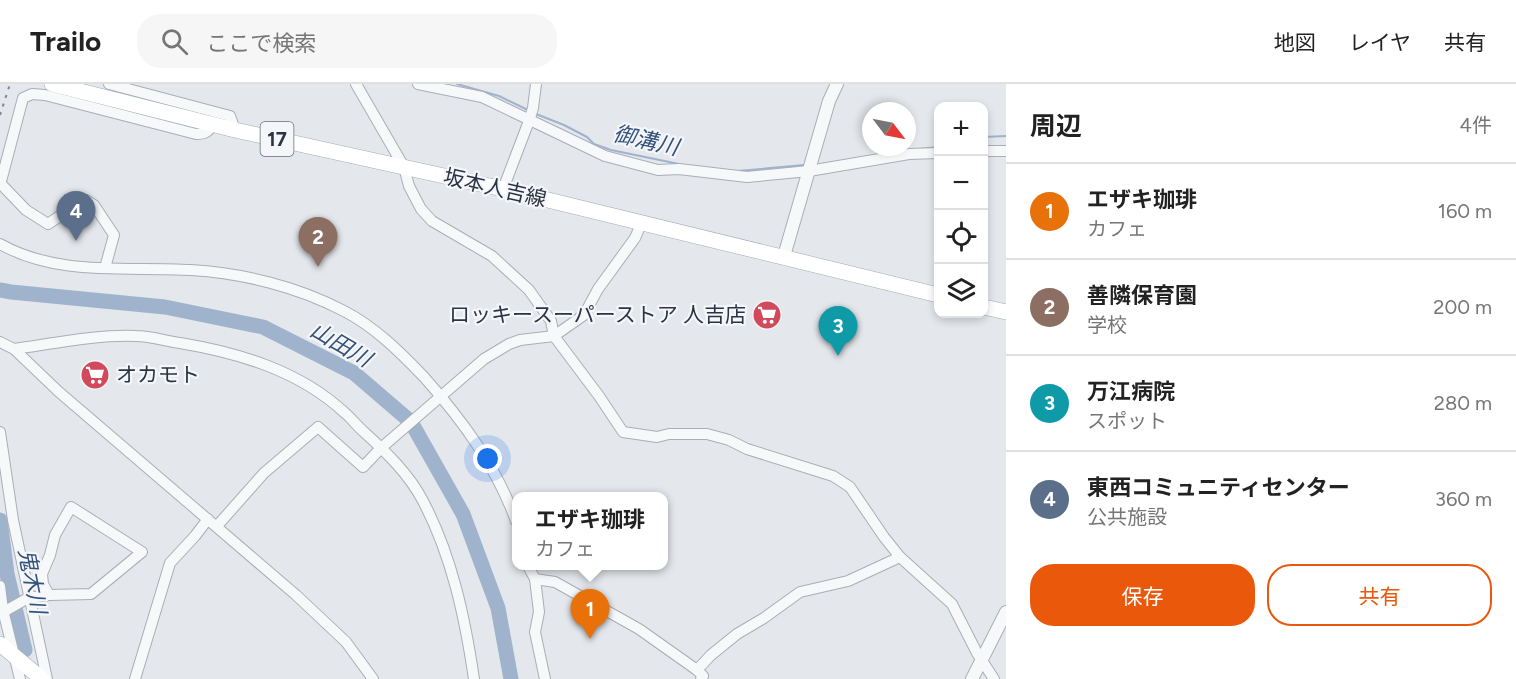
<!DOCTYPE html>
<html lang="ja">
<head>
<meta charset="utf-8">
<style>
  body { margin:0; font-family:Figtree,"Noto Sans JP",sans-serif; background:#f6f6f6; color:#222 }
  .controls { position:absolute; right:18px; top:18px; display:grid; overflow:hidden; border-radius:12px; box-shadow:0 3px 9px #0003 }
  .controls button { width:54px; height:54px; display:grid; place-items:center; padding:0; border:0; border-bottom:2px solid #e0e0e0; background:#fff; color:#222; font:30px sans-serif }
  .compass { position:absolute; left:862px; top:18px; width:54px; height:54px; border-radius:50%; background:#fff; box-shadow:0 3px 9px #0003; rotate:122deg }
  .you { position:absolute; left:488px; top:375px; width:21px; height:21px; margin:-15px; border:4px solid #fff; border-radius:50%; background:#1a73e8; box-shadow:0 0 0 9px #1a73e833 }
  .badge { display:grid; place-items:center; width:39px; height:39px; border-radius:50%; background:#ea580c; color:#fff; font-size:20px; font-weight:700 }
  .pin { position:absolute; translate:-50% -50px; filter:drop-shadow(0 2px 3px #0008) }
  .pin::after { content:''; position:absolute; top:32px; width:21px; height:18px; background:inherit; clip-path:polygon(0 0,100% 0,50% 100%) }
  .popup { position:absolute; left:512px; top:408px; width:156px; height:78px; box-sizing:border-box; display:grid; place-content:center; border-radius:12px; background:#fff; filter:drop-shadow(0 2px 4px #0005); font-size:20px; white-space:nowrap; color:#767676 }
  .popup b { font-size:22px; color:#222 }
  .popup::after { content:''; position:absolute; left:50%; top:100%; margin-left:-12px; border:12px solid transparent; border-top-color:#fff }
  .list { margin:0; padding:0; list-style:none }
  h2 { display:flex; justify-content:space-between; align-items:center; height:78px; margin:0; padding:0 24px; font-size:26px }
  h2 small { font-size:20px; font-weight:400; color:#767676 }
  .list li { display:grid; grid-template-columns:39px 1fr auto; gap:18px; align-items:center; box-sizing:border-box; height:96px; padding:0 24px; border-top:2px solid #e0e0e0 }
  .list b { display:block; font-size:22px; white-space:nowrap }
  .list p { margin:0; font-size:20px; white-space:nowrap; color:#767676 }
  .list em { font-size:20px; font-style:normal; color:#767676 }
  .actions { display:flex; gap:12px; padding:18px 24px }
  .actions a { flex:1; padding:14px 0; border:2px solid #ea580c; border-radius:24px; text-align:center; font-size:21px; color:#ea580c }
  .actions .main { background:#ea580c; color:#fff }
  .icon { flex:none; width:33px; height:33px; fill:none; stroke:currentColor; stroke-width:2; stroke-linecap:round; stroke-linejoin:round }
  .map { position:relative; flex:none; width:1006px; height:595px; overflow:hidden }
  header { display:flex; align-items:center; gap:36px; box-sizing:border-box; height:84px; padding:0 30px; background:#fff; border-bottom:2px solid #e0e0e0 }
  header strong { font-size:28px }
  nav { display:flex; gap:33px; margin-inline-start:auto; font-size:21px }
  .search { width:420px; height:54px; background:#f6f6f6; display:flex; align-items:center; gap:15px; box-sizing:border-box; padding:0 21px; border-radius:24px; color:#767676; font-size:22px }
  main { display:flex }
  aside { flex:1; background:#fff }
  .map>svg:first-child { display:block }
</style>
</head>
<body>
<header>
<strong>Trailo</strong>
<div class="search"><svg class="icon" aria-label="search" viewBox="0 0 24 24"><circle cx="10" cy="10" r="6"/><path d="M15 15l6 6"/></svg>ここで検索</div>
<nav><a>地図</a><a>レイヤ</a><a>共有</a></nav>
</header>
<main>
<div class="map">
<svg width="1006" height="595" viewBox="0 0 1006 595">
  <rect width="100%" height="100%" fill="#e4e7ec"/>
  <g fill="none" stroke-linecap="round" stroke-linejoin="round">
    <g stroke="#9fb4cc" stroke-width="2">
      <path d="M457 0 499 12 528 26"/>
      <path d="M536 30 564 41 587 53 594 60 611 66 679 80"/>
      <path d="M984 53 1006 52"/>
      <path d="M920 65 938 63"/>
      <path d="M738 87 804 81"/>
    </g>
    <g stroke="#9fb4cc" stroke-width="15">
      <path d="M0 206 11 208 165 223 263 243 354 289 411 338 463 430 498 524 511 595"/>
      <path d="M0 436 7 490 25 566"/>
    </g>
    <g stroke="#a9aeb7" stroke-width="12">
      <g id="minor">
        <path d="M109 0 230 32 235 46"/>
        <path d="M356 0 404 83 409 102 421 125 432 137 492 172 529 206 551 237 554 252 599 312 623 348 657 353 669 350H707L729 356 747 365 833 392 850 403 884 453 900 473 952 520 977 569 994 595"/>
        <path d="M418 0 482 13 605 72 658 86 679 85 747 93 809 87 909 70 938 69"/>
        <path d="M984 67H1006"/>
        <path d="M0 99 26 126 48 140 82 117 86 116 94 121 114 151 105 184"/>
        <path d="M0 101 23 14 32 10 45 11 196 50C204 50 208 49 212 41"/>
        <path d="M503 105 529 37 533 24 536 0"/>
        <path d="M0 160C59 193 127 182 191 186 243 189 298 203 344 227 375 243 400 268 424 293 463 337 496 382 516 437"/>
        <path d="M0 258 14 265 59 308 296 511 346 558 373 595"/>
        <path d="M14 265C51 260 99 250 136 252 150 252 166 257 180 259 240 269 300 287 345 329 352 335 357 342 364 348 386 368 409 390 423 417 452 472 465 534 474 595"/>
        <path d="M0 348 13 436 47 595"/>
        <path d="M217 442 264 389 318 343 363 383 381 364 484 275 509 260 520 256 554 252 584 231 598 205 635 154 641 140"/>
        <path d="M528 482 535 495 539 528 535 548 545 595"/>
        <path d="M535 495 555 498 639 545 697 586 703 592 701 595"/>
        <path d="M0 502 3 526 20 595"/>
        <path d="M0 530 28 514 49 511 43 500 42 490 50 471 55 451 71 423 142 468 91 510 49 511"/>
        <path d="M697 586 711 571 737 550 764 534 800 508 848 497 900 473"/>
        <path d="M135 595 170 479 195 452 208 435"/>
      </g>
    </g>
    <g stroke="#a9aeb7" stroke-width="14">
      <g id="tertiary">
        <path d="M784 172 829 17 837 0"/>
        <path d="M972 595 1006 528"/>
      </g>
    </g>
    <g stroke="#a3abb8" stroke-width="16">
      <g id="primary">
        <path d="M52 0 235 46 503 105 938 211"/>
        <path d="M984 223 1006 228"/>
        <path d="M0 560 42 595"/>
      </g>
    </g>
    <use href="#minor" stroke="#f7f8fa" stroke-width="10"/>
    <use href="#tertiary" stroke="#f7f8fa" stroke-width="12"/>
    <use href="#primary" stroke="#fff" stroke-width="15"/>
    <path stroke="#7d8696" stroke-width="2" stroke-dasharray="3 6" stroke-linecap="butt" d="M0 31 10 0"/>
  </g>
  <defs>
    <g id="supermarket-disc" transform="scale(1.5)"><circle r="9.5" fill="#d1495b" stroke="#f4f6f9"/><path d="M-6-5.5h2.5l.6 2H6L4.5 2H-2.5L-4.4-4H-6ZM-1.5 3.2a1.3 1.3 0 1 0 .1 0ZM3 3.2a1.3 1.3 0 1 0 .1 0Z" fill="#fff"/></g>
  </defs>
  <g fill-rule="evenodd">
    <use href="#supermarket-disc" x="767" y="231"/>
    <use href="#supermarket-disc" x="95" y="291"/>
  </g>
  <g text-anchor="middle" stroke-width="4.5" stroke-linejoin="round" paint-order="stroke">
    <rect fill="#f4f6f9" stroke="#676e7b" stroke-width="1.5" x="260.5" y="38" width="33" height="34" rx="4.5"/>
    <g font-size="20" font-weight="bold" fill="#2b3445">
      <text x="277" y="62">17</text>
    </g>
    <g font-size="21" fill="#2b3445" stroke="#f4f6f9">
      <text transform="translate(495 104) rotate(13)" y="7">坂本人吉線</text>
    </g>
    <g font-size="21" fill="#2b3445" stroke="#f4f6f9" text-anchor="end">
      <text x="746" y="238">ロッキースーパーストア 人吉店</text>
      <text x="116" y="298" text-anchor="start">オカモト</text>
    </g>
    <g font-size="22" font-style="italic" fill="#34527a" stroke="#f4f6f9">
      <text transform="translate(646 56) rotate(13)" y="8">御溝川</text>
      <text transform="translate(341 260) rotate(30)" y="8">山田川</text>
      <text transform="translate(33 497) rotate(79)" y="8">鬼木川</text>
    </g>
  </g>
</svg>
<div class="controls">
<button>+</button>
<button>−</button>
<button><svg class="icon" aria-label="locate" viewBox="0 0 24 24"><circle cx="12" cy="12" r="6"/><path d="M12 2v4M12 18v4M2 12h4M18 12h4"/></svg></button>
<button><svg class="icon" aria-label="layers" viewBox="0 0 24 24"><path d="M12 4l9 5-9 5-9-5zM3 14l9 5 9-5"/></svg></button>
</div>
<svg class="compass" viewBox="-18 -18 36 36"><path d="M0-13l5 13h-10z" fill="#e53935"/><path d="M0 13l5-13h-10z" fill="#767676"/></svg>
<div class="you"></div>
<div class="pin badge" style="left:590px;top:555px;background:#e8710a">1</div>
<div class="popup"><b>エザキ珈琲</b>カフェ</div>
<div class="pin badge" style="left:318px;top:183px;background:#8d6e63">2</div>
<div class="pin badge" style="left:838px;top:272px;background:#0f9aa8">3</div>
<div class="pin badge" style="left:76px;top:157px;background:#5c6f8a">4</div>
</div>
<aside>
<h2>周辺<small>4件</small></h2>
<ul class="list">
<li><span class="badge" style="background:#e8710a">1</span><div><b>エザキ珈琲</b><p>カフェ</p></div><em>160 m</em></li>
<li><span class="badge" style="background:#8d6e63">2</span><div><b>善隣保育園</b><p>学校</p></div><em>200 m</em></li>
<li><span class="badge" style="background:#0f9aa8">3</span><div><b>万江病院</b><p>スポット</p></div><em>280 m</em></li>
<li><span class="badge" style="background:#5c6f8a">4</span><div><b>東西コミュニティセンター</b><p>公共施設</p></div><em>360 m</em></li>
</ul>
<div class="actions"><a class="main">保存</a><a>共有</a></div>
</aside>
</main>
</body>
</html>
